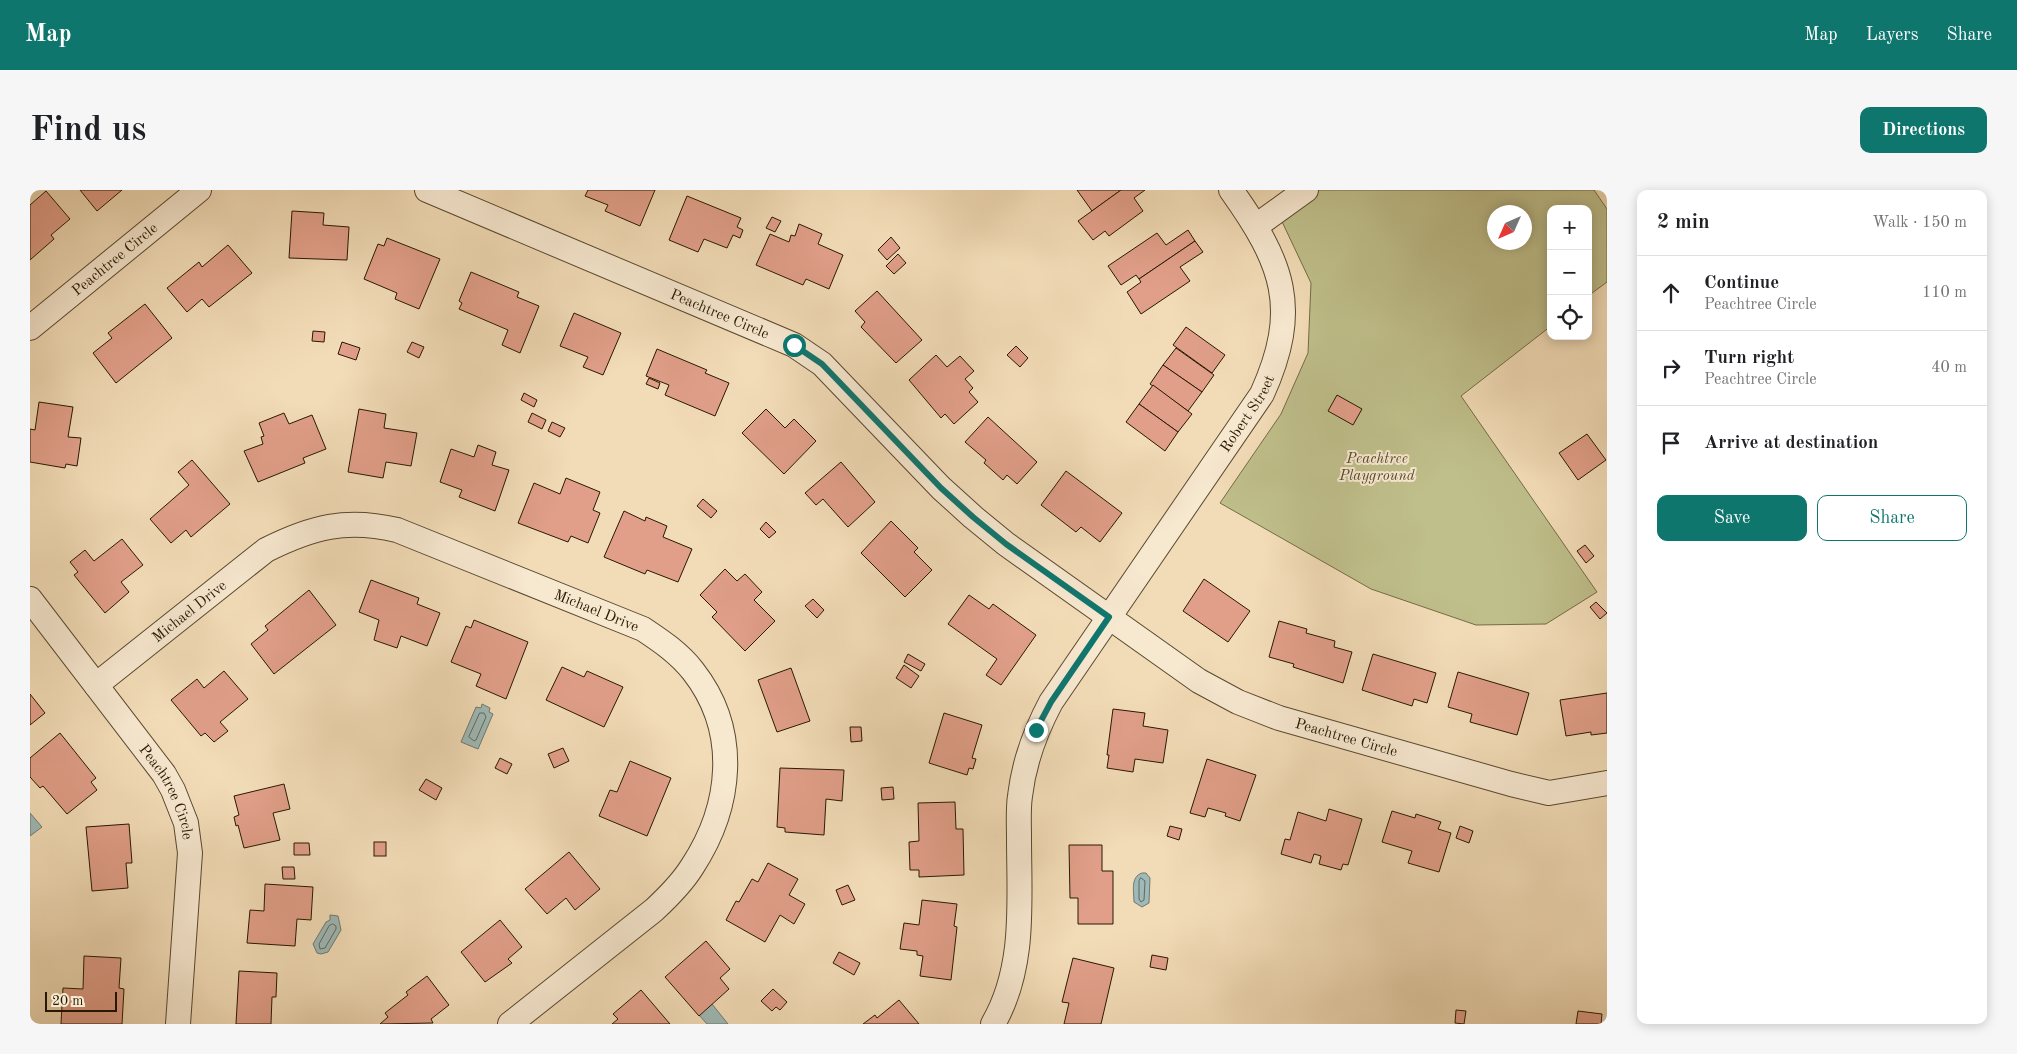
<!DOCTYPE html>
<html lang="en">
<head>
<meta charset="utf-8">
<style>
  body { margin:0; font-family:"Old Standard TT",serif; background:#f6f6f6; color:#202124 }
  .controls { position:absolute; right:15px; top:15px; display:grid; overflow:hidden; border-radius:10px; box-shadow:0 2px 12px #0003 }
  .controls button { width:45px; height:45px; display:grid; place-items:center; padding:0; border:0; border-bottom:1px solid #e0e0e0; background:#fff; color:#202124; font:25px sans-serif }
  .compass { position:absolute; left:1457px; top:15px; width:45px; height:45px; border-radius:50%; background:#fff; box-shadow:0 2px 12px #0003; rotate:225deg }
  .scale { position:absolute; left:15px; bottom:12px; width:72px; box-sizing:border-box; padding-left:5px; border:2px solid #281802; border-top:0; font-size:14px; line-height:18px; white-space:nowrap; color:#281802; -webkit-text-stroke:4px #f7e8d0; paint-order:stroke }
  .stop { position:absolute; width:15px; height:15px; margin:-11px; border:4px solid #0f766e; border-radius:50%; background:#fff }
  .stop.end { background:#0f766e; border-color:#fff; box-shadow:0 1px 5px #0008 }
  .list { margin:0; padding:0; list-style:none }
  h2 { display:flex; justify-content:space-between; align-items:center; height:65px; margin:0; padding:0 20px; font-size:21px }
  h2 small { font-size:16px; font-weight:400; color:#757577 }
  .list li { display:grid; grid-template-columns:32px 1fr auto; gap:15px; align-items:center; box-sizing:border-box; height:75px; padding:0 20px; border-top:1px solid #e0e0e0 }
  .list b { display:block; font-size:19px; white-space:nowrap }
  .list p { margin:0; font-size:16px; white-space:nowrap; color:#757577 }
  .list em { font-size:16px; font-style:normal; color:#757577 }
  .actions { display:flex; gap:10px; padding:15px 20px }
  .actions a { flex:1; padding:11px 0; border:1px solid #0f766e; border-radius:10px; text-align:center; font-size:18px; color:#0f766e }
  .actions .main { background:#0f766e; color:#fff }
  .icon { flex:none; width:28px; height:28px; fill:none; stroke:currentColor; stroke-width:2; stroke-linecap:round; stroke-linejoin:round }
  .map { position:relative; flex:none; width:1577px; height:834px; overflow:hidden; border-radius:10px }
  header { display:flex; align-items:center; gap:30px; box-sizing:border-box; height:70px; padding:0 25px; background:#0f766e; color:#fff }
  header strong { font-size:24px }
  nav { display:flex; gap:28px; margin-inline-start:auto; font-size:18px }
  .intro { display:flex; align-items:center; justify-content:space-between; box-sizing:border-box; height:120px; padding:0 30px }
  h1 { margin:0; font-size:35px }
  .button { padding:12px 22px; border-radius:10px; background:#0f766e; color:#fff; font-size:18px; font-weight:700 }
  main { display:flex; gap:30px; padding:0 30px }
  aside { flex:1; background:#fff; border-radius:10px; box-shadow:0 2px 12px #0003 }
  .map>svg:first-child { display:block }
</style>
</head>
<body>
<header>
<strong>Map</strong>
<nav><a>Map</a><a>Layers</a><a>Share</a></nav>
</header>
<div class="intro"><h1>Find us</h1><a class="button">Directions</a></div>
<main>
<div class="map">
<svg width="1577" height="834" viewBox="0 0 1577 834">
  <rect width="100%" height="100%" fill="#f2dcb7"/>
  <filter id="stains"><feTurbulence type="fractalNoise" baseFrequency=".004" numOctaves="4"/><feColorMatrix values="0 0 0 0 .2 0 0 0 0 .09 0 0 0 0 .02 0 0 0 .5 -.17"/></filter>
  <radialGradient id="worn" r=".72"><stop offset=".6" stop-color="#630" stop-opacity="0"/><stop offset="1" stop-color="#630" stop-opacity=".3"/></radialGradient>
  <path fill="#bfbf8b" stroke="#746c46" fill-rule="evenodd" d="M1275 0H1564L1577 19V92L1558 106V19H1521V136L1431 206 1567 402 1516 434 1446 435 1341 399 1190 313 1251 224 1278 163 1281 93 1247 21ZM1464 22H1494V52H1464Z"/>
  <g fill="#9eb9b7" stroke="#6f796f">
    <path d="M452 514 460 518 459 522 463 524 448 559 431 552 446 517 451 518Z"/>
    <path d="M0 623 12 637 0 646Z"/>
    <path d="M1112 683H1116L1120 688 1119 713 1112 717 1104 712C1104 702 1100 687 1112 683Z"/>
    <path d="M300 725 308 726 311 740 298 762 291 764 287 763 283 754 296 732 300 730Z"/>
    <path d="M682 814 698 834H677L669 825Z"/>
  </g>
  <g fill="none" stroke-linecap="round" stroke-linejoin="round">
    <g stroke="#63685c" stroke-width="1">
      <path d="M450 523H454L456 527 446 550 444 551 439 547Z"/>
      <path d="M1111 688 1115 691 1114 710 1111 712 1109 709V691Z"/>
      <path d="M303 734 306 736V739L295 758 290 759 289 754 299 736Z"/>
    </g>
  </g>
  <g fill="#e19f89" stroke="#281802">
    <path d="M50 0H92L67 21Z"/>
    <path d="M558 0H625L610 36 575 21 578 15 555 6Z"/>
    <path d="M1047 0H1091L1062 21Z"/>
    <path d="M1091 0H1115L1104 8 1113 21 1079 46 1075 41 1063 50 1048 31Z"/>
    <path d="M16 1 40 29 21 45 24 49 0 70V15Z"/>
    <path d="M657 6 711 28 707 37 713 40 710 48 703 45 697 58 674 49 668 62 639 50Z"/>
    <path d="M262 21 294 23 293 35 319 37 317 70 259 68Z"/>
    <path d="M742 27 751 31 745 42 736 38Z"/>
    <path d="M769 34 792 44 788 54 813 65 799 99 776 89 773 95 726 75 740 44 759 52 761 45 765 46Z"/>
    <path d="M1158 40 1165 51 1109 89 1106 85 1091 95 1078 76 1127 43 1136 55Z"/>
    <path d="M861 47 870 58 857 70 848 60Z"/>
    <path d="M357 48 410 69 389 119 365 109 367 103 334 89 348 54 354 56Z"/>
    <path d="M1165 51 1173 62 1150 77 1160 91 1111 124 1097 102 1111 92 1109 89Z"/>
    <path d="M198 55 222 83 179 117 172 109 157 122 137 98 169 72 172 77Z"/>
    <path d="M868 64 876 73 864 84 856 76Z"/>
    <path d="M441 82 489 102 487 107 509 116 490 163 472 155 478 140 429 119 432 113 429 111Z"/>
    <path d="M847 101 892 150 866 173 831 137 835 132 825 121Z"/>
    <path d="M115 114 142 148 86 193 63 163 82 148 78 143Z"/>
    <path d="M544 123 591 143 573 185 553 177 558 167 530 156Z"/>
    <path d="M1156 137 1195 165 1182 183 1143 155Z"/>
    <path d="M283 141 295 142 294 152 282 151Z"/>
    <path d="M312 152 330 158 326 170 308 164Z"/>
    <path d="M382 152 394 157 389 168 377 162Z"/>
    <path d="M986 156 998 168 990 177 977 165Z"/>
    <path d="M1146 158 1184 185 1172 202 1133 175Z"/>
    <path d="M627 159 677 180 675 183 699 193 685 226 635 205 639 195 616 186Z"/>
    <path d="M906 165 917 177 930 166 944 181 935 189 943 198 939 202 948 212 924 234 915 224 911 228 879 190Z"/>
    <path d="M1133 175 1172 202 1158 221 1120 194Z"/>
    <path d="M619 188 630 193 628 199 616 194Z"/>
    <path d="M1123 195 1162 224 1148 242 1109 214Z"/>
    <path d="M494 203 507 210 504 217 491 210Z"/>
    <path d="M1307 205 1332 219 1323 235 1298 221Z"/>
    <path d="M9 212 43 217 38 247 51 248 47 276 36 274 35 278 0 272V239L5 240Z"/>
    <path d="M1109 214 1148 242 1135 261 1096 232Z"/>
    <path d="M329 219 356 224 354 238 387 243 381 276 356 272 353 288 318 282Z"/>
    <path d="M736 219 755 238 764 229 786 251 754 284 712 243Z"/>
    <path d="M254 223 259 234 282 225 296 259 273 268 275 273 228 292 214 261 233 254 231 247 234 246 229 233Z"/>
    <path d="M502 223 516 230 512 239 498 232Z"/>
    <path d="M958 227 1007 272 987 294 977 285 973 290 954 273 956 270 935 252Z"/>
    <path d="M522 232 535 238 530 247 518 241Z"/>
    <path d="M1557 244 1576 270 1548 290 1529 263Z"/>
    <path d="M448 255 466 262 462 275 479 280 465 321 429 307 432 300 410 292 421 259 444 267Z"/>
    <path d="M162 270 200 314 161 347 156 340 141 353 120 329 159 295 148 282Z"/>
    <path d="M811 272 845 312 818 337 793 309 786 315 775 303Z"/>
    <path d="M1036 281 1092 323 1070 352 1051 337 1046 342 1011 315Z"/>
    <path d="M536 288 570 302 563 320 570 323 558 353 541 346 538 352 488 333 504 293 530 304Z"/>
    <path d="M673 309 687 321 681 328 667 316Z"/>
    <path d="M594 321 615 331 616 327 637 336 633 347 662 359 648 392 617 380 615 384 574 367Z"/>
    <path d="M861 331 888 358 884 362 902 380 875 407 831 363Z"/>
    <path d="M736 332 746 342 739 348 730 339Z"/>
    <path d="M92 349 113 375 91 392 99 402 75 423 44 385 48 382 40 372 55 360 64 371Z"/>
    <path d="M1555 355 1564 366 1556 373 1547 361Z"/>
    <path d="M695 379 707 391 715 384 732 402 724 410 745 431 715 461 682 427 687 422 670 405Z"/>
    <path d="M1174 389 1220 421 1198 452 1153 421Z"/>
    <path d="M341 390 389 408 387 414 410 423 397 456 371 446 367 458 344 450 349 430 329 422Z"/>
    <path d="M279 400 306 435 244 484 221 454 238 440 235 436Z"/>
    <path d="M939 405 959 419 963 414 1006 445 971 495 956 485 967 469 918 434Z"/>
    <path d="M783 409 794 420 787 428 775 416Z"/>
    <path d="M1566 412 1577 423 1570 429 1560 417Z"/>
    <path d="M444 430 498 452 476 509 446 496 451 484 421 472 436 436 441 438Z"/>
    <path d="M1249 431 1277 439 1276 443 1305 451 1304 457 1322 462 1313 493 1263 477 1264 474 1239 467Z"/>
    <path d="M878 464 895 474 891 481 874 472Z"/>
    <path d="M1343 464 1406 483 1397 513 1384 509 1382 516 1332 500Z"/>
    <path d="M874 475 889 486 881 498 866 488Z"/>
    <path d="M532 477 554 487 557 481 593 497 574 537 516 510Z"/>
    <path d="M761 478 780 531 747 542 728 490Z"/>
    <path d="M194 481 218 509 190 532 198 541 184 552 175 543 171 546 141 510 167 489 174 498Z"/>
    <path d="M1428 482 1499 503 1487 545 1440 532 1442 524 1418 517Z"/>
    <path d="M1577 503V543L1561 545V542L1536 546 1530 510Z"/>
    <path d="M0 504 15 523 0 535Z"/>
    <path d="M1083 519 1115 523 1113 536 1138 540 1133 573 1105 569 1103 582 1077 578 1079 565H1077Z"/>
    <path d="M914 523 952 535 942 568 946 569 943 579 939 578 937 585 899 573Z"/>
    <path d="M820 537H831L832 551 821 552Z"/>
    <path d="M30 543 66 588 61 592 67 600 37 624 13 596 10 598 0 587V568Z"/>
    <path d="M533 558 539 571 524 578 518 564Z"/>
    <path d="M470 568 482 574 477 584 465 578Z"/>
    <path d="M1177 569 1226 585 1210 631 1195 626 1196 623 1178 618 1175 627 1160 623Z"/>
    <path d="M600 571 641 588 617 646 569 626 580 600 587 602Z"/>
    <path d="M750 578 814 580 812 611 796 609 794 645 755 642V638L747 637Z"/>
    <path d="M396 589 412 598 406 610 389 600Z"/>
    <path d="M254 594 260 619 243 623 250 650 214 658 208 635 206 636 204 627 209 625 204 606Z"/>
    <path d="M863 597 864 609 852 610 851 598Z"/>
    <path d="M925 612 926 639H933L934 685 889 687V680H880L879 652 889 651 888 613Z"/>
    <path d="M1299 619 1332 629 1318 675 1313 674 1311 680 1289 674 1291 666 1284 664 1281 673 1251 664 1255 649 1260 650 1268 622 1296 631Z"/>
    <path d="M1362 621 1385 628 1386 624 1411 632 1408 639 1421 643 1409 682 1378 673 1382 661 1352 652Z"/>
    <path d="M99 634 102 673H96L98 698 62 701 56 637Z"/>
    <path d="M1140 636 1152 639 1149 650 1137 646Z"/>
    <path d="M1430 636 1443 641 1439 653 1426 648Z"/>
    <rect x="344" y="652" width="12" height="14"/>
    <path d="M264 653H279L280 665H264Z"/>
    <path d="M1039 655H1072V681H1083V734H1048V708H1040Z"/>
    <path d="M539 662 570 699 545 720 536 708 517 724 495 699Z"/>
    <path d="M738 673 768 689 759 705 775 714 764 734 750 725 735 752 696 730 706 711 709 712 722 689 728 692Z"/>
    <path d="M252 677H264L265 689H253Z"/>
    <path d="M235 694 283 697 281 730 267 729 265 756 217 753 220 720 234 721Z"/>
    <path d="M818 695 825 710 812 715 806 700Z"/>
    <path d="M892 710 927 714 924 736 927 737 921 790 890 786 893 766 887 765V761L870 759 874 733 889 735Z"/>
    <path d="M470 730 492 757 478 769 482 773 455 792 431 762Z"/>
    <path d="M676 751 700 779 690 788 699 799 669 826 635 787Z"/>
    <path d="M809 762 830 773 824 785 803 773Z"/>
    <path d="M1122 765 1138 768 1136 780 1120 777Z"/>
    <path d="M54 766 91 768 89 798 94 799 92 834H31L33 798 53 799Z"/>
    <path d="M1043 768 1084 778 1071 834H1034L1039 813 1032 812Z"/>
    <path d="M209 781 247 783 246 807H242L241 834H206Z"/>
    <path d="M397 786 419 815 401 829 403 833 350 834 358 827 355 823 378 805 376 802Z"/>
    <path d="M743 799 757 812 750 820 746 817 742 821 731 811Z"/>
    <path d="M611 800 640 834H582L588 829 583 824Z"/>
    <path d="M869 810 889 834H833L845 825 847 828Z"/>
    <path d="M1426 820 1436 821 1434 834 1425 833Z"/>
    <path d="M1548 821 1572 824 1571 834H1546Z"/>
  </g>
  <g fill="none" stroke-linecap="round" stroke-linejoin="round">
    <g stroke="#5a492f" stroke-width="26">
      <g id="street">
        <path id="s1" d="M397 0 764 155 792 174 911 298 943 327 976 354 1169 491 1208 512 1249 528 1481 594 1519 603 1577 593"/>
        <path d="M1226 36 1276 0"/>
        <path id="s2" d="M0 138 169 0"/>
        <path id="s3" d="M0 409 134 584 143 600 156 633 160 663 148 834"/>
        <path id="s4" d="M66 495 236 360C282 337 316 328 367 340L613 439C631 451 649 463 663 481 710 541 702 616 662 677 652 693 638 707 624 720L480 834"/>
        <path id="s5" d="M963 834C996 777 989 711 989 648 989 634 988 619 990 606 994 572 1005 542 1021 512L1232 204C1271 118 1253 73 1201 0"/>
      </g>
    </g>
    <use href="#street" stroke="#f7e8d0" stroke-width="24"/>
  </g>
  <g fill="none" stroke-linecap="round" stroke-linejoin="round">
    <path stroke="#0f766e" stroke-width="6" d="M764 155 792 174 911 298 943 327 976 354 1079 427 1021 512 1006 540"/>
  </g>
  <g text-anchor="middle" stroke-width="4" stroke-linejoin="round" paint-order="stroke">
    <g font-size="15" fill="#281802" stroke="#f7e8d0">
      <text dy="5" stroke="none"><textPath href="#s2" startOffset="109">Peachtree Circle</textPath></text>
      <text dy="5" stroke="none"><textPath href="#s1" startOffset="318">Peachtree Circle</textPath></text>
      <text dy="5" stroke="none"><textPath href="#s5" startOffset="681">Robert Street</textPath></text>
      <text dy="5" stroke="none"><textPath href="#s4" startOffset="568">Michael Drive</textPath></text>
      <text dy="5" stroke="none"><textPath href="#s4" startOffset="119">Michael Drive</textPath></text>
      <text dy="5" stroke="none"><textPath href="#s1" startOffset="1085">Peachtree Circle</textPath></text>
      <text dy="5" stroke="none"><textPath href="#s3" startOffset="238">Peachtree Circle</textPath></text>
    </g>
    <g font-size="15" font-style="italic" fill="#554a2b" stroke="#f7e8d0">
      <text x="1347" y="273">Peachtree<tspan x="1347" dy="17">Playground</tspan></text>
    </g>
  </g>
  <rect width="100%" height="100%" filter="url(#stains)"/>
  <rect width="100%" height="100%" fill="url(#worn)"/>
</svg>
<div class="controls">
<button>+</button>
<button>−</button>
<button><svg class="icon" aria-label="locate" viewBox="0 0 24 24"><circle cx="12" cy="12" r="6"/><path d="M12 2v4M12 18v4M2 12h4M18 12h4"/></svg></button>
</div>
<svg class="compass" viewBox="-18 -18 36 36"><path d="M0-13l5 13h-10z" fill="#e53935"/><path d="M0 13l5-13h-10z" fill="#757577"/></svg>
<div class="scale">20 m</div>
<div class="stop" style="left:764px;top:155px"></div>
<div class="stop end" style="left:1006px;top:540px"></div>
</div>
<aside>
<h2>2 min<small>Walk · 150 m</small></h2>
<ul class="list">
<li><svg class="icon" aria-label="ahead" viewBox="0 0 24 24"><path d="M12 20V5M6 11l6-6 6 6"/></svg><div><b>Continue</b><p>Peachtree Circle</p></div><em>110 m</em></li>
<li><svg class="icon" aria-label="right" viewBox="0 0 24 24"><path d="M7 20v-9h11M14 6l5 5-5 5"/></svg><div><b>Turn right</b><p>Peachtree Circle</p></div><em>40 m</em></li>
<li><svg class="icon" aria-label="arrive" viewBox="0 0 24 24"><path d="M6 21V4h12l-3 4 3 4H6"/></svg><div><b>Arrive at destination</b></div></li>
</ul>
<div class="actions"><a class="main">Save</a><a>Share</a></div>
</aside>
</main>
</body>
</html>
